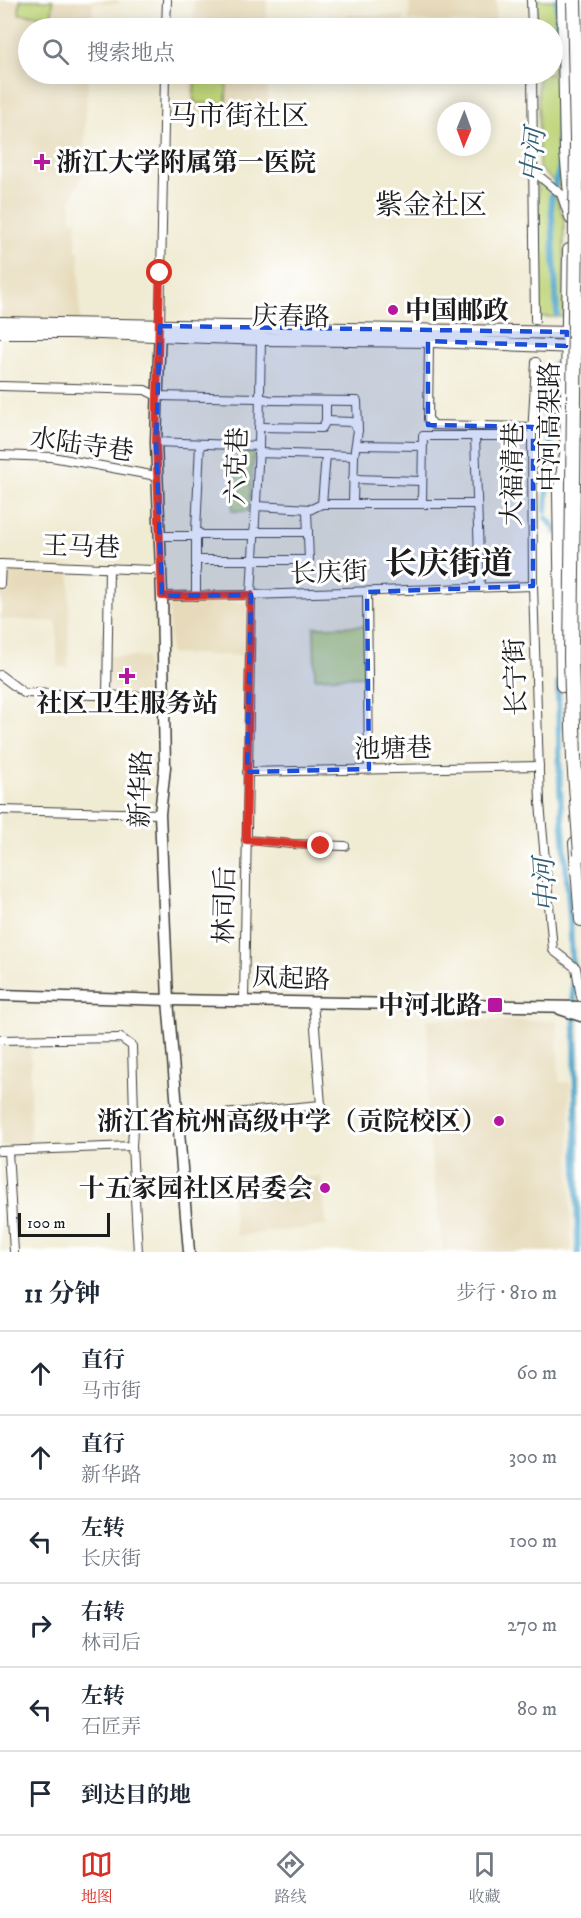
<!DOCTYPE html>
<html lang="zh">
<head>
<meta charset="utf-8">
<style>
  body { margin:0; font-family:"IM FELL DW Pica","Noto Serif SC",serif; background:#f6f6f7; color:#1f2937 }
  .compass { position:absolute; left:437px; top:102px; width:54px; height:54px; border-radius:50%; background:#fff; box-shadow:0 3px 15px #0003; rotate:181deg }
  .scale { position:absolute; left:18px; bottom:15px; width:92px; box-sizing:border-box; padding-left:6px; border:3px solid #1c1c1c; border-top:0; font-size:16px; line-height:21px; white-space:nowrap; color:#1c1c1c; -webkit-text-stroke:4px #fff; paint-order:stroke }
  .stop { position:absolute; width:18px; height:18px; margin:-14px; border:4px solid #d93025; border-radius:50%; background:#fff }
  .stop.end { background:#d93025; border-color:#fff; box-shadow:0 2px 6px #0008 }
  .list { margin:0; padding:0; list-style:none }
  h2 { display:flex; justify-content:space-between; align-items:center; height:78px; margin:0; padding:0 24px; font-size:26px }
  h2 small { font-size:20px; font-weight:400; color:#747a83 }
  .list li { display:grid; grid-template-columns:39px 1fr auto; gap:18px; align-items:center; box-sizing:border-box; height:84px; padding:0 24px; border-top:2px solid #e0e1e3 }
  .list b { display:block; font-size:22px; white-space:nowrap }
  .list p { margin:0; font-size:20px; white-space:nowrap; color:#747a83 }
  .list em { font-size:20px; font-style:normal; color:#747a83 }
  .icon { flex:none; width:33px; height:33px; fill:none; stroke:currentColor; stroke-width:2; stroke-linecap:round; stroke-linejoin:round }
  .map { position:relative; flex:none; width:581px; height:1252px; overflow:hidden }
  .search { position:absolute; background:#fff; box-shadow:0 3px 15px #0003; left:18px; right:18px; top:18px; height:66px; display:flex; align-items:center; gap:15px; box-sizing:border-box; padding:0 21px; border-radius:33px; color:#747a83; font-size:22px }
  .sheet { height:582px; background:#fff }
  nav { display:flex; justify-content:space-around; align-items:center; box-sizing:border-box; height:84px; border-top:2px solid #e0e1e3; background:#fff; font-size:16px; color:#747a83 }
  nav a { display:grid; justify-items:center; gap:3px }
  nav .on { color:#d93025 }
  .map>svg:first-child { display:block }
</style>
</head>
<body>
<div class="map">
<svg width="581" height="1252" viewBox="0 0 581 1252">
  <rect width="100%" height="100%" fill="#fff"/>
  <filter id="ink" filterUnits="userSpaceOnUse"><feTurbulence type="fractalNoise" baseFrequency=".0167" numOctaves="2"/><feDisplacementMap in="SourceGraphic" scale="12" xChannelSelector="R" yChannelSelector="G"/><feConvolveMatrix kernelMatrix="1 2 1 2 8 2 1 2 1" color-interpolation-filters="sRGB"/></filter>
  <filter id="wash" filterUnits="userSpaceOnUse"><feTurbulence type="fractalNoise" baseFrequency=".008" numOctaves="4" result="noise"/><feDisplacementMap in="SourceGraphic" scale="24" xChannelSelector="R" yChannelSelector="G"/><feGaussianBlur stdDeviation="1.35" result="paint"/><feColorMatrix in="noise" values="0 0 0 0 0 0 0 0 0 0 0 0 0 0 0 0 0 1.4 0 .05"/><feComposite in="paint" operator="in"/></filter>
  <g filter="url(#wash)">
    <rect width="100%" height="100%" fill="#f0ebd3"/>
    <g fill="#e6daba">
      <path d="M0 0H119V4L93 2 91 28H28V74H88L83 173 71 202V220L77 221 76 251H79L80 323H0Z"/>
      <path d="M194 0H267V28H193Z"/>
      <path d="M410 0H496V23L409 21Z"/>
      <path d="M346 14 404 16 403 28H345Z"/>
      <path d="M191 74H267L268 104H203V114L190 113Z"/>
      <path d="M1 564 70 567 68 668 57 667V622L0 619Z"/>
      <path d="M169 602H247L246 656 170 654Z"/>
      <path d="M108 656 147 657 146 697 107 696Z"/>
      <path d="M427 1019 557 1021 559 1082 570 1083 571 1252H443L431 1155 425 1086 430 1085Z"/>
      <path d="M0 1044H31L30 1145 0 1146Z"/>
      <path d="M321 1176 327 1226 236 1236 230 1186Z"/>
    </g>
    <g fill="#bdd478" stroke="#6c784a" stroke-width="1.5">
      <path d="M20 0H53L52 16 19 14Z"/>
      <path d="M536 0H557L561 189 539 168 538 74H552V28H537Z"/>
      <path d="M195 74H227L226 104 194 103Z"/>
      <path d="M538 180 556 197 564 219V317H538Z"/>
      <path d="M238 449 254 451 249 511H232Z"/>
      <path d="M367 626 368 676 315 678 314 627Z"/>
    </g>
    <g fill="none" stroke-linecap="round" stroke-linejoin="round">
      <g stroke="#4da4ca" stroke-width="6">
        <path d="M557 314 551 196 559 170 557 0"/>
        <path d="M546 510 554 365"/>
        <path d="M546 518 555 528V532"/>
        <path d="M558 683 560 789 570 916 575 1029 578 1252"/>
      </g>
    </g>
  </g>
  <g filter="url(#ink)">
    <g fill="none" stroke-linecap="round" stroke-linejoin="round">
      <g stroke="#3c3b37" stroke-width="10">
        <g id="street">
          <path d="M531 0 532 28"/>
          <path d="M166 28 167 0"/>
          <path d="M532 74 535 320"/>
          <path d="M533 171 561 194 570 220"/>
          <path d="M160 326 165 74"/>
          <path d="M429 341 428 419 434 425 533 427"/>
          <path d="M536 362 532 436 533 586 540 803 553 950 576 968 581 997"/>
          <path d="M0 386 145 390 157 396 259 398 269 400 357 401 358 430"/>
          <path d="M326 421 352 422 358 430 354 456 353 504"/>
          <path d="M259 427 322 428 326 421V401"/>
          <path d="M475 436 480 588"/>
          <path d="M156 442 259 446"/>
          <path d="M200 444 196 531 202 535H254"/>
          <path d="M356 445 422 446"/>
          <path d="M258 453 354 456"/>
          <path d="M0 455 52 457 151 475 157 479"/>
          <path d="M353 479 422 481"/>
          <path d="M422 503 423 436H532"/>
          <path d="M322 504H477"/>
          <path d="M256 506 311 509"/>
          <path d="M254 532H308"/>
          <path d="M159 536H196V596"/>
          <path d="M201 560H309L307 511 322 504 326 455"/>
          <path d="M0 564 152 570 160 567"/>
          <path d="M0 584 1 564"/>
          <path d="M367 592 369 769"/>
          <path d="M162 596 251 595 533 586"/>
          <path d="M0 675 24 693 163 697"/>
          <path d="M107 696 109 568"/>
          <path d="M247 772 539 766"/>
          <path d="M0 810 160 814"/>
          <path d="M246 840 292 844 345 846"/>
          <path d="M244 1000 251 595 259 446 261 338"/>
          <path d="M0 1040 121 1038 132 1046 134 1113 132 1146 138 1252"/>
          <path d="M178 1118 321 1105 313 1002"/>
          <path d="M0 1151 132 1146"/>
          <path d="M8 1151 14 1252"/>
        </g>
      </g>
      <g stroke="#3c3b37" stroke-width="13">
        <g id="secondary">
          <path d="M160 327 156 442 162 596 165 767 160 814 168 1000 189 1252"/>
          <path d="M0 995 168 1000 581 1007"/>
          <path d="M560 1009 581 1016"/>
        </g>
      </g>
      <g stroke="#3c3b37" stroke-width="14">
        <g id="primary">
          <path d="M0 323 575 333"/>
          <path d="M0 332H73L265 339 432 341 574 347"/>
          <path d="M567 466 566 459 569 250"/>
          <path d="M575 843 581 920"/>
        </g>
      </g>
      <g stroke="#3c3b37" stroke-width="16">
        <g id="highway">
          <path d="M564 0 567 152 571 194"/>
          <path d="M581 507V680"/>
          <path d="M563 685 560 493 566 459"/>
        </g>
      </g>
      <use href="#street" stroke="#fff" stroke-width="8"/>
      <use href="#secondary" stroke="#fff" stroke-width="10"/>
      <use href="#primary" stroke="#fff" stroke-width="12"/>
      <use href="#highway" stroke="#fff" stroke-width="14"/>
      <g stroke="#3c3b37" stroke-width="16" stroke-linecap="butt">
        <path id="highway-bridge" d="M574 0 577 140 571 659 574 759 581 854"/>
      </g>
      <use href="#highway-bridge" stroke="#fff" stroke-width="14"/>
    </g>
  </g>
  <g fill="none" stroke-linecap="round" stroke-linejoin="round" filter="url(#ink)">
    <path stroke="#d93025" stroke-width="8" d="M160 273 156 442 162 596 251 595 246 840 321 846"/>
  </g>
  <path fill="#1d4ed8" fill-opacity="0.2" stroke="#1d4ed8" stroke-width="4.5" stroke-dasharray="12 8" stroke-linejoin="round" d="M160 326 567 332 566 346 428 341V425L533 427V586L367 592 369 769 247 772 251 595 162 596 156 442Z"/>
  <g fill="#b5179e" stroke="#fff" stroke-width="2">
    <path d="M39 153h6v6h6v6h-6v6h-6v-6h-6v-6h6z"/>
    <circle cx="393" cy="310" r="6"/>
    <path d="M124 667h6v6h6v6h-6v6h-6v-6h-6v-6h6z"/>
    <rect x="487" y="997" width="16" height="16" rx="3"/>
    <circle cx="499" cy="1121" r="6"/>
    <circle cx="325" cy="1188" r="6"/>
  </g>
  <g text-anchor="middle" stroke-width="6" stroke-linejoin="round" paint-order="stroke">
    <g font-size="26" font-weight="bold" fill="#1c1c1c" stroke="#fff" text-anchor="end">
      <text x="56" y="171" text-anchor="start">浙江大学附属第一医院</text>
      <text x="405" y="319" text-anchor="start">中国邮政</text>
      <text x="127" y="712" text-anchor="middle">社区卫生服务站</text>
      <text x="482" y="1014">中河北路</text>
      <text x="487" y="1130">浙江省杭州高级中学（贡院校区）</text>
      <text x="313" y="1197">十五家园社区居委会</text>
    </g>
    <g font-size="26" fill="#1c1c1c" stroke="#fff">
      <text transform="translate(291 316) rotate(1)" y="9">庆春路</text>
      <text transform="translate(549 427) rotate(-90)" y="9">中河高架路</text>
      <text transform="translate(82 444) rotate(8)" y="9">水陆寺巷</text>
      <text transform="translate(236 466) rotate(-88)" y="9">六克巷</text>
      <text transform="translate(512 474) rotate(-89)" y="9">大福清巷</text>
      <text transform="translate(81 546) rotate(2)" y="9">王马巷</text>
      <text transform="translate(329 572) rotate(-2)" y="9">长庆街</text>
      <text transform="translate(515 677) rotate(-92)" y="9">长宁街</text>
      <text transform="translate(393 748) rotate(-1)" y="9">池塘巷</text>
      <text transform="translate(140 789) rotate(-88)" y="9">新华路</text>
      <text transform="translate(224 905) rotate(-89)" y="9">林司后</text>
      <text transform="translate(291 978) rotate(2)" y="9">凤起路</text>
    </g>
    <g font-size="27" font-style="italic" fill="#346073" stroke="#fff">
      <text transform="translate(533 155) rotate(-85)" y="9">中河</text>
      <text transform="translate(545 885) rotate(-93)" y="9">中河</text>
    </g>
    <g font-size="28" fill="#1c1c1c" stroke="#fff">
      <text x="239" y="125">马市街社区</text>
      <text x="431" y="214">紫金社区</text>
    </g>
    <g font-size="32" font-weight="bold" fill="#1c1c1c" stroke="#fff">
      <text x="449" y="574">长庆街道</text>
    </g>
  </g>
</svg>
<svg class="compass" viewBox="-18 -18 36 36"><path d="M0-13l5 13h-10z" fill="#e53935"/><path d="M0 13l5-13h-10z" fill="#747a83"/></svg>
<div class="scale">100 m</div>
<div class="stop" style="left:160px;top:273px"></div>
<div class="stop end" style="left:321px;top:846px"></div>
<div class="search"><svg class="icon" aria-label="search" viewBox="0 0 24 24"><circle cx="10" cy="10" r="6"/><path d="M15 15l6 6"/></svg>搜索地点</div>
</div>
<section class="sheet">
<h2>11 分钟<small>步行 · 810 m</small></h2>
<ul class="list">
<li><svg class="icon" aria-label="ahead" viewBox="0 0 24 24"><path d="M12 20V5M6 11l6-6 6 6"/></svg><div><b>直行</b><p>马市街</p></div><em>60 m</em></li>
<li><svg class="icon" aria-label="ahead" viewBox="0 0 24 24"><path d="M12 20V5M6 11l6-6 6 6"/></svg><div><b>直行</b><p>新华路</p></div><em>300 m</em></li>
<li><svg class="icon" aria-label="left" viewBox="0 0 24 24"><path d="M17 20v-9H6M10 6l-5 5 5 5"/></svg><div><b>左转</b><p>长庆街</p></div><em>100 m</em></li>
<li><svg class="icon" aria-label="right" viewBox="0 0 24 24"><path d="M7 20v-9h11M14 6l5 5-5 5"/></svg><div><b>右转</b><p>林司后</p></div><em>270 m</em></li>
<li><svg class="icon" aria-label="left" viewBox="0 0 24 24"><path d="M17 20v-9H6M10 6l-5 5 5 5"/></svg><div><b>左转</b><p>石匠弄</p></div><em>80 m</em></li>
<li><svg class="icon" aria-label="arrive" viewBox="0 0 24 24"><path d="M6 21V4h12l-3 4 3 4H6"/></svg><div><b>到达目的地</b></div></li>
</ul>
</section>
<nav>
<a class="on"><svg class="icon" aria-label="map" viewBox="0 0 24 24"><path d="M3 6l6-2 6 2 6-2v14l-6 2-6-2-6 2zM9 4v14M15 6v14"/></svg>地图</a>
<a><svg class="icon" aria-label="directions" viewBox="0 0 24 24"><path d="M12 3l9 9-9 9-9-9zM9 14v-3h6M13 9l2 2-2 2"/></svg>路线</a>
<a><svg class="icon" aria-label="saved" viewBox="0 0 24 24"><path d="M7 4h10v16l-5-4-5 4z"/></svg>收藏</a>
</nav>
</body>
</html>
